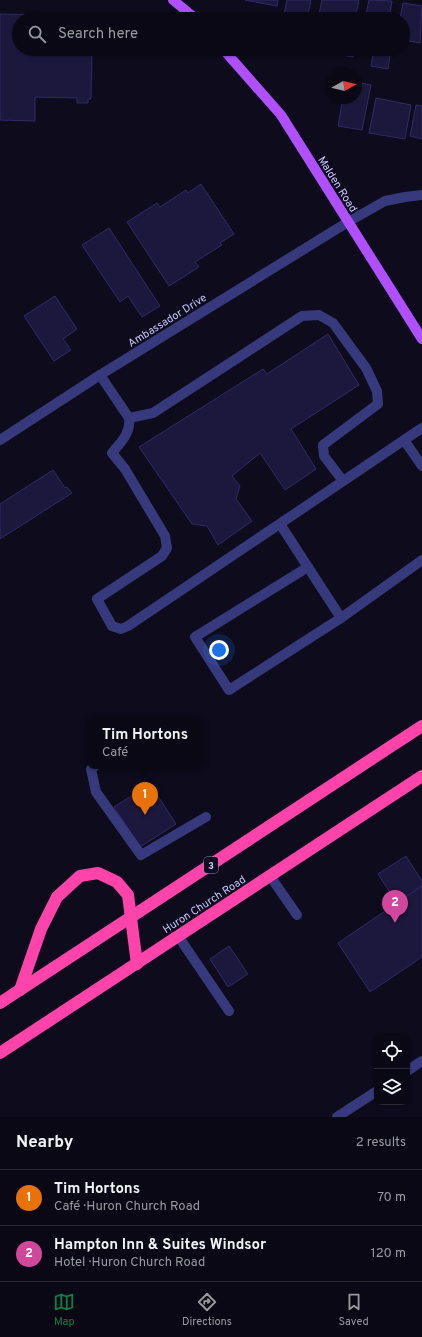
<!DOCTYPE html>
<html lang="en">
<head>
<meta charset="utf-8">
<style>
  body { margin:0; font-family:Overpass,sans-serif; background:#13111e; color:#f1f3f6 }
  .controls { position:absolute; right:12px; bottom:12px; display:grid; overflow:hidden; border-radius:8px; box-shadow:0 1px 3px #0004 }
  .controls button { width:36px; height:36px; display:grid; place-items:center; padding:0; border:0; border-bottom:1px solid #2a2934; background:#0a0815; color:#f1f3f6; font:20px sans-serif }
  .compass { position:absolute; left:326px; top:68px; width:36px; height:36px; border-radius:50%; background:#0a0815; box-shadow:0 1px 3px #0004; rotate:82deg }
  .you { position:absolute; left:219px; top:650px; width:14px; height:14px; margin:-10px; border:3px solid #fff; border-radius:50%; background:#1a73e8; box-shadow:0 0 0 6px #1a73e833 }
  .badge { display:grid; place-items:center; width:26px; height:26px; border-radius:50%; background:#0b8043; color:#fff; font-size:13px; font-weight:700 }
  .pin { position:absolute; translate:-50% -33px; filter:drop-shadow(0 1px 2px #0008) }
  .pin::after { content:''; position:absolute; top:21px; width:14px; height:12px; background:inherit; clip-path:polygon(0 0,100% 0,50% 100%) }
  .popup { position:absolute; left:87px; top:717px; width:116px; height:52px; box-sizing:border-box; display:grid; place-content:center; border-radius:8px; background:#0a0815; filter:drop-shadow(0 1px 3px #0005); font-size:13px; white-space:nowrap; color:#999aa0 }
  .popup b { font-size:15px; color:#f1f3f6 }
  .popup::after { content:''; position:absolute; left:50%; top:100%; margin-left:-8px; border:8px solid transparent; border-top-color:#0a0815 }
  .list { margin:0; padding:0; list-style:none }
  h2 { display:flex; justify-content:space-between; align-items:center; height:52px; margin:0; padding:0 16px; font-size:17px }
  h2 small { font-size:13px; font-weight:400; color:#999aa0 }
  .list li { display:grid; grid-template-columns:26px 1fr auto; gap:12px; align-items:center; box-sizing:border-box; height:56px; padding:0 16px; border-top:1px solid #2a2934 }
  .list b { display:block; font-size:15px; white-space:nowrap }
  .list p { margin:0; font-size:13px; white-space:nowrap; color:#999aa0 }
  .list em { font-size:13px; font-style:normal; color:#999aa0 }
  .icon { flex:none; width:22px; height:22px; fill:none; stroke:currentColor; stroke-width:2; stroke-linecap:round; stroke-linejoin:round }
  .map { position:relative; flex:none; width:422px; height:1117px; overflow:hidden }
  .search { position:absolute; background:#0a0815; box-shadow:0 1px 3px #0004; left:12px; right:12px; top:12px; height:44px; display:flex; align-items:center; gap:10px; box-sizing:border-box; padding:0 14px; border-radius:22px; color:#999aa0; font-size:15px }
  .sheet { height:164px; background:#0a0815 }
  nav { display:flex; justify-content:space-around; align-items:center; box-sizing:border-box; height:56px; border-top:1px solid #2a2934; background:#0a0815; font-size:11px; color:#999aa0 }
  nav a { display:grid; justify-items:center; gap:2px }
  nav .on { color:#0b8043 }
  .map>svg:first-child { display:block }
</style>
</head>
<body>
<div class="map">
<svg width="422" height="1117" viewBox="0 0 422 1117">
  <rect width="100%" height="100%" fill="#0d0b1c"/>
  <g fill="#1c173d" stroke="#312a69">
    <path d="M245 0H278L277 6Z"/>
    <path d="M287 0H311L307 19H283Z"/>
    <path d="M322 0H359L355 19H318Z"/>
    <path d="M369 0 392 1 389 19H365Z"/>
    <path d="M403 3 422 6 420 43 403 40V19H400Z"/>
    <path d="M0 14 93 16V19H19V49H92L91 99H88V103H77V98L35 97V121L0 120Z"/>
    <path d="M335 49H355L353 57 334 54Z"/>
    <path d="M374 49H391L388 69 371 66Z"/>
    <path d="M356 82 371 85 362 130 338 126 343 98H356Z"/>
    <path d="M376 98 411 105 405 139 369 133Z"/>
    <path d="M416 105 422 106V139L410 136Z"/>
    <path d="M201 184 234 234 220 243 222 245 195 262 199 267 169 286 127 222 157 203 160 207 186 190 188 193Z"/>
    <path d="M109 228 160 306 142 317 128 296 120 302 82 245Z"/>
    <path d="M55 296 77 329 63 339 71 350 54 361 24 316Z"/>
    <path d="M328 334 359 385 291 429 316 469 285 490 260 453 232 476 240 486 236 499 252 521 218 545 207 526 192 524 139 447 263 369 267 374Z"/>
    <path d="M53 470 65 488 67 487 72 493 0 539V504Z"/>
    <path d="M150 784 176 824 140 847 114 807Z"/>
    <path d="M406 856 422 881V886L397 903 378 874Z"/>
    <path d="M422 886V957L370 992 338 943Z"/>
    <path d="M229 946 248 974 228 987 210 959Z"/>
  </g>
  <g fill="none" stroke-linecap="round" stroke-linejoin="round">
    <g stroke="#36397b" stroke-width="10">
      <path d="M100 375 129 418C131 433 121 442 112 453L125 469 165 536 167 548 162 556 97 599 112 626 121 629 128 626 422 428"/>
      <path d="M129 418 153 413 302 316 319 315 333 323 366 368 377 391 378 404 323 445 324 456 343 481"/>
      <path d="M0 440 100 375 348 222 385 201 405 197 422 195"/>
      <path d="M404 440 422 466"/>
      <path d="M280 524 341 618 422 560"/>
      <path d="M308 567 195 637 229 690 341 618"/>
      <path d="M95 766 91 769 96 792 141 855 206 817"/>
      <path d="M270 876 297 915"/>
      <path d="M178 936 229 1011"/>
      <path d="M407 1071 422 1061"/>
      <path d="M337 1117 377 1091"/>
    </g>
    <g stroke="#af4ffe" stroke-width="10">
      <path d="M173 0 196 19"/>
      <path d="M223 49 281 115 422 339"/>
    </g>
    <g stroke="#fe43ab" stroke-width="12">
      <path d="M20 990 41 929 57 897 80 876 98 873 117 882 128 895 137 964"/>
      <path d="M0 1003 422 726"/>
      <path d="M0 1053 422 776"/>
    </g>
  </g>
  <g text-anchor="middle" stroke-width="3.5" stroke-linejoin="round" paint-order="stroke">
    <rect fill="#0d0b1c" stroke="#918fbb" stroke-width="1" x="204" y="857" width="14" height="16" rx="3"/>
    <g font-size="10" font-weight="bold" fill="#c9c7ff">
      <text x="211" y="869">3</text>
    </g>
    <g font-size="11" fill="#c9c7ff" stroke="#0d0b1c">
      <text transform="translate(338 184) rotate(58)" y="4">Malden Road</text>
      <text transform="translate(167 320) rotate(-32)" y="4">Ambassador Drive</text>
      <text transform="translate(204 904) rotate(-33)" y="4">Huron Church Road</text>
    </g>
  </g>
</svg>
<div class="controls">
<button><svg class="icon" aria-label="locate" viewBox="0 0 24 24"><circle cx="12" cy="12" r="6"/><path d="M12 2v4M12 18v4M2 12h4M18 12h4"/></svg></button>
<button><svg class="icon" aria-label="layers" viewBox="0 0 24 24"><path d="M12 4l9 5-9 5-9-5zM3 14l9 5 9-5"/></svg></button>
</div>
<svg class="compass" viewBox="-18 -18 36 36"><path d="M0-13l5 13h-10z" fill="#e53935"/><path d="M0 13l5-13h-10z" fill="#999aa0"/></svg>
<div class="you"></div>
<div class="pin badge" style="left:145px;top:815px;background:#e8710a">1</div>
<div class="popup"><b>Tim Hortons</b>Café</div>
<div class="pin badge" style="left:395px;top:923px;background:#d1479c">2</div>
<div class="search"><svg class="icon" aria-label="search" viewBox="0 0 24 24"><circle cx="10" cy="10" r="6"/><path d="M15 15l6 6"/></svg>Search here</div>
</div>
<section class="sheet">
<h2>Nearby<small>2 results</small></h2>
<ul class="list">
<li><span class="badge" style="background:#e8710a">1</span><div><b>Tim Hortons</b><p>Café · Huron Church Road</p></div><em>70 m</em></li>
<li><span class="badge" style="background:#d1479c">2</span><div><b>Hampton Inn &amp; Suites Windsor</b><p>Hotel · Huron Church Road</p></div><em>120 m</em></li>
</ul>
</section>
<nav>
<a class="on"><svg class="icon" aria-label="map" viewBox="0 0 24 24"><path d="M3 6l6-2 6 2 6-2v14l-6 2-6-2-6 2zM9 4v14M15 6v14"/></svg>Map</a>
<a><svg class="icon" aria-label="directions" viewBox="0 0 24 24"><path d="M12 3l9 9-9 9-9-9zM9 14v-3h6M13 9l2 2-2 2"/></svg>Directions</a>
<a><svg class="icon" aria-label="saved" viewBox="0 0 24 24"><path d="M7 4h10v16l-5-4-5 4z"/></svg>Saved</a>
</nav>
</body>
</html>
